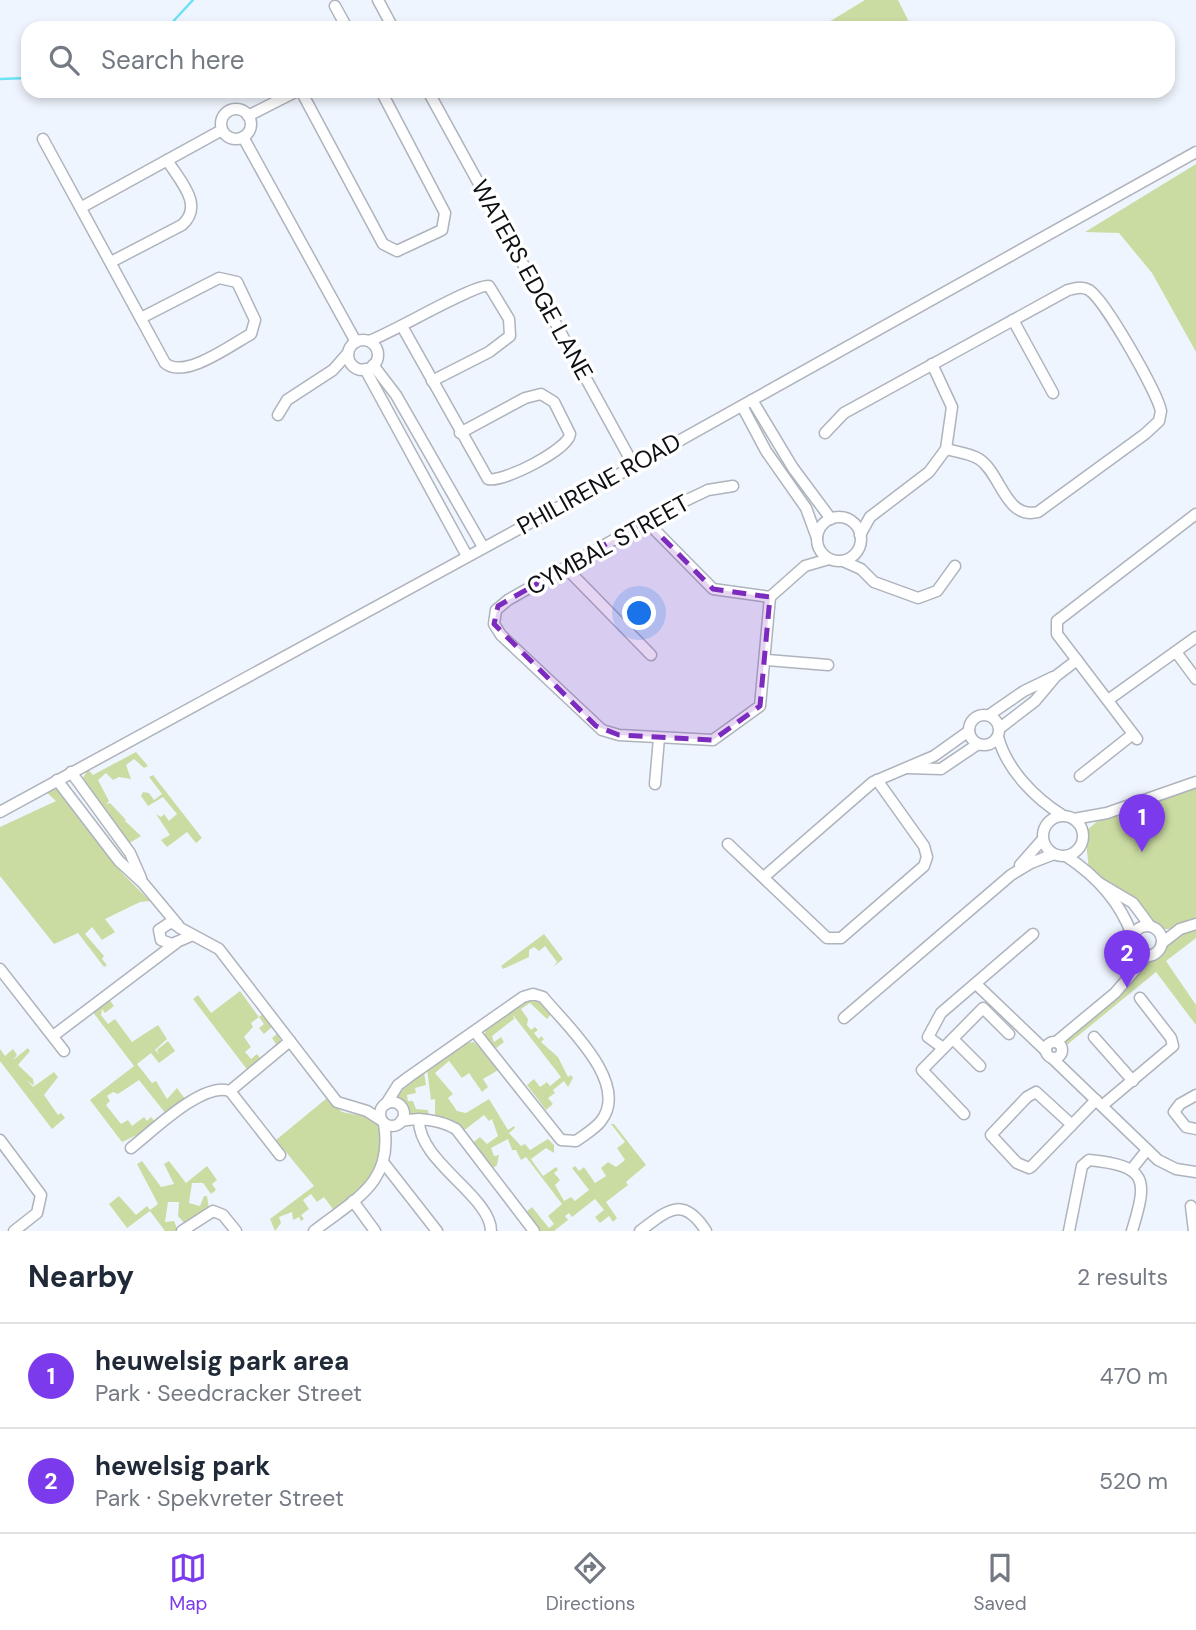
<!DOCTYPE html>
<html lang="en">
<head>
<meta charset="utf-8">
<style>
  body { margin:0; font-family:"DM Sans",sans-serif; background:#f2f2f3; color:#1f2937 }
  .you { position:absolute; left:640px; top:614px; width:24px; height:24px; margin:-18px; border:5px solid #fff; border-radius:50%; background:#1a73e8; box-shadow:0 0 0 10px #1a73e833 }
  .badge { display:grid; place-items:center; width:46px; height:46px; border-radius:50%; background:#7c3aed; color:#fff; font-size:23px; font-weight:700 }
  .pin { position:absolute; translate:-50% -58px; filter:drop-shadow(0 2px 4px #0008) }
  .pin::after { content:''; position:absolute; top:37px; width:24px; height:21px; background:inherit; clip-path:polygon(0 0,100% 0,50% 100%) }
  .list { margin:0; padding:0; list-style:none }
  h2 { display:flex; justify-content:space-between; align-items:center; height:91px; margin:0; padding:0 28px; font-size:30px }
  h2 small { font-size:23px; font-weight:400; color:#747a83 }
  .list li { display:grid; grid-template-columns:46px 1fr auto; gap:21px; align-items:center; box-sizing:border-box; height:105px; padding:0 28px; border-top:2px solid #e0e1e3 }
  .list b { display:block; font-size:26px; white-space:nowrap }
  .list p { margin:0; font-size:23px; white-space:nowrap; color:#747a83 }
  .list em { font-size:23px; font-style:normal; color:#747a83 }
  .icon { flex:none; width:38px; height:38px; fill:none; stroke:currentColor; stroke-width:2; stroke-linecap:round; stroke-linejoin:round }
  .map { position:relative; flex:none; width:1196px; height:1231px; overflow:hidden }
  .search { position:absolute; background:#fff; box-shadow:0 4px 10px #0003; left:21px; right:21px; top:21px; height:77px; display:flex; align-items:center; gap:18px; box-sizing:border-box; padding:0 24px; border-radius:21px; color:#747a83; font-size:26px }
  .sheet { height:301px; background:#fff }
  nav { display:flex; justify-content:space-around; align-items:center; box-sizing:border-box; height:98px; border-top:2px solid #e0e1e3; background:#fff; font-size:19px; color:#747a83 }
  nav a { display:grid; justify-items:center; gap:4px }
  nav .on { color:#7c3aed }
  .map>svg:first-child { display:block }
</style>
</head>
<body>
<div class="map">
<svg width="1196" height="1231" viewBox="0 0 1196 1231">
  <rect width="100%" height="100%" fill="#eff5fe"/>
  <g fill="#cbdca3">
    <path d="M865 0H898L912 28H819Z"/>
    <path d="M1196 164V352L1152 273 1119 233 1085 232Z"/>
    <path d="M136 752 148 766 144 768 134 759 126 765 131 779 119 777 113 780 106 773 98 780 109 801 106 804 110 803 126 820 121 824 125 821 141 836 128 844 83 778 88 769 93 775Z"/>
    <path d="M153 775 202 838 196 843 187 832 167 847 161 840 170 835 156 814 161 817 164 814 169 821 177 814 163 797 148 806 141 796 143 792 149 793 154 800 162 794 149 777Z"/>
    <path d="M1196 784V938L1166 961 1196 1005V1025L1156 972 1062 1049 1066 1037 1156 952 1162 943 1180 929H1156L1089 871 1085 832 1102 817Z"/>
    <path d="M56 788 121 872 150 901 140 902 105 919 115 932 102 940 92 927 85 934 104 956 102 959 107 965 104 967 78 933 54 944 0 876V827L56 801 46 792Z"/>
    <path d="M544 934 563 959 553 967 557 962 545 946 539 951 534 947 529 950V957L503 969 501 966Z"/>
    <path d="M240 991 259 1017 263 1014 272 1027 264 1034 259 1028 264 1024 259 1017 251 1023 253 1027 244 1037 251 1047 245 1052 251 1059 257 1054 261 1059 276 1044 272 1038 278 1033 281 1043 249 1072 193 999 198 995 211 1013Z"/>
    <path d="M536 998 552 1013 547 1019 530 1003 521 1009 528 1019 527 1025 531 1030 535 1027 538 1030 534 1033 539 1039 541 1036 544 1039 541 1042 558 1057 568 1077 571 1075 573 1078 568 1087 564 1081 553 1090 555 1093 548 1098 553 1104 546 1110 527 1085 534 1079 540 1087 547 1082 550 1086 561 1077 513 1015 514 1019 492 1036 494 1042 501 1037 504 1042 495 1049 484 1036 486 1029 523 1002Z"/>
    <path d="M109 999 114 1006 105 1013 102 1009 101 1015 108 1024 115 1019 132 1042 158 1025 167 1039 155 1050 159 1054 157 1050 168 1041 175 1051 159 1063 151 1053 137 1064 152 1083 156 1081 167 1099 177 1088 185 1099 166 1114 139 1080 118 1094 113 1092 107 1096 110 1101 106 1105 121 1124 128 1120 132 1126 144 1117 147 1121 151 1117 158 1125 122 1142 90 1100 134 1066 92 1011Z"/>
    <path d="M474 1042 500 1069 483 1079 488 1087 482 1092 469 1073 462 1078 449 1061 435 1073 453 1094 448 1098 457 1111 466 1113 489 1099 508 1130 514 1126 515 1128 509 1133 521 1146 525 1144 530 1150 548 1139 554 1145V1153L546 1148 531 1159 543 1176 556 1167 558 1170 554 1173 560 1180 555 1185 564 1201 571 1197 575 1201 589 1190 572 1168 575 1166 579 1171 584 1167 595 1183 606 1176 601 1168 608 1162 616 1167 625 1160 617 1148 625 1142 611 1124H614L646 1165 626 1182 628 1185 606 1202 617 1218 613 1222 609 1216 600 1223 595 1217 604 1210 595 1199 572 1217 569 1213 565 1216 568 1220 554 1231H538L526 1212 532 1207 549 1228 554 1224 548 1216 562 1204 526 1157 521 1160 516 1150H512L508 1139 491 1148 494 1156 499 1155 497 1165 492 1169 471 1144 480 1137 487 1144 498 1136 492 1119 489 1121 484 1115 462 1132 435 1118V1099L431 1100 427 1069 466 1043Z"/>
    <path d="M28 1048 30 1051 18 1065 33 1079 34 1086 27 1080 33 1087 54 1072 58 1077 44 1095 58 1115 61 1113 65 1118 52 1129 0 1061V1049L5 1056 13 1049 17 1055 13 1060Z"/>
    <path d="M424 1072 426 1085 415 1088 416 1093 407 1095 408 1101H413L416 1109 428 1110 429 1117 408 1115 398 1101 399 1093Z"/>
    <path d="M327 1098 342 1112 373 1118C388 1138 380 1154 375 1178L335 1212 324 1197 317 1202 311 1194 303 1200 309 1209 301 1215 304 1219 301 1221 299 1217 293 1220 292 1212 279 1217 281 1223 275 1231 270 1219 314 1186 276 1140Z"/>
    <path d="M142 1161 161 1187 174 1184 164 1164 169 1161 186 1183 207 1166 217 1180 212 1184 216 1190 211 1194 203 1183H192L189 1203 200 1206 204 1196H207L209 1209 186 1225 178 1216 179 1202H168L165 1222 174 1221 178 1231H165L150 1211 127 1228 109 1204 119 1196 136 1215 147 1206 150 1210 158 1204 137 1164Z"/>
  </g>
  <g fill="none" stroke-linecap="round" stroke-linejoin="round">
    <g stroke="#6ee1f5" stroke-width="2.5">
      <path d="M167 28 193 0"/>
      <path d="M0 79 28 78"/>
    </g>
    <g stroke="#aeb3bc" stroke-width="13">
      <g id="minor">
        <path d="M378 0 393 28"/>
        <path d="M335 6 347 28"/>
        <path d="M301 91 383 244 397 251 442 230 445 213 381 91"/>
        <path d="M428 91 634 466"/>
        <circle cx="236" cy="124" r="15"/>
        <path d="M248 116 297 91"/>
        <path d="M243 137 356 342"/>
        <path d="M43 139 165 363C184 380 231 345 251 334L255 320 237 282 219 278 141 318"/>
        <path d="M82 207 222 130"/>
        <path d="M111 262 182 225C205 205 179 180 167 160"/>
        <path d="M1013 320 1053 393"/>
        <path d="M403 328 488 479C503 483 569 449 570 434L554 402 541 394 525 398 460 433"/>
        <circle cx="363" cy="355" r="15"/>
        <path d="M369 341C392 333 476 283 489 286L509 319 510 336 489 352 432 381"/>
        <path d="M373 365 396 395 483 547"/>
        <path d="M365 369 467 556"/>
        <path d="M752 400 793 468 831 519"/>
        <path d="M742 406 766 451 806 508 817 538"/>
        <path d="M278 415 287 400 333 370 348 353"/>
        <path d="M825 433 844 413 1068 290C1076 288 1082 286 1089 290 1105 300 1157 392 1161 411L1159 421 1145 434 1038 512C1005 520 1001 473 979 459 970 453 957 452 946 449"/>
        <path d="M733 486 708 490 666 510 508 600 496 610 494 624 501 635 602 730 619 735 713 740 760 706 770 597"/>
        <circle cx="839" cy="539" r="22"/>
        <path d="M646 521 713 589 770 597"/>
        <path d="M860 535 870 517 929 472 946 449 952 407 932 364"/>
        <path d="M843 561 861 569 874 582 918 598 937 591 955 566"/>
        <path d="M566 568 651 655"/>
        <path d="M770 597 805 566 829 559"/>
        <path d="M1176 652 1196 679"/>
        <path d="M767 660 828 665"/>
        <path d="M1108 700 1196 637"/>
        <circle cx="984" cy="730" r="15"/>
        <path d="M989 715 1024 691 1053 677"/>
        <path d="M1000 728 1035 701 1056 676 1077 660"/>
        <path d="M998 737C1007 770 1035 798 1062 815"/>
        <path d="M1137 739 1057 634V621L1196 514"/>
        <path d="M907 768 941 769 978 744"/>
        <path d="M71 772 130 853 141 878"/>
        <path d="M1080 776 1133 734"/>
        <path d="M57 780 119 861 143 883 178 925"/>
        <path d="M655 784 659 738"/>
        <path d="M0 812 634 466 1196 152"/>
        <circle cx="1063" cy="836" r="20"/>
        <path d="M1074 819 1107 813 1196 782"/>
        <path d="M728 844 827 938H841L924 866 927 857 924 846 877 780"/>
        <path d="M1066 856C1095 875 1120 902 1132 935"/>
        <path d="M1020 865 1043 839"/>
        <path d="M765 876 873 782 934 756 969 731"/>
        <path d="M1101 884 1133 903 1150 926"/>
        <circle cx="1147" cy="941" r="15"/>
        <path d="M179 927 171 922 159 930 161 940 172 944 193 935"/>
        <path d="M180 928 219 949 337 1102 367 1111 381 1120"/>
        <path d="M1162 943 1180 929 1196 924"/>
        <path d="M0 969 64 1051"/>
        <path d="M976 984 1046 1051"/>
        <path d="M844 1018 1011 875 1031 863 1054 854"/>
        <path d="M53 1036 176 943"/>
        <path d="M1094 1037 1133 1081"/>
        <path d="M953 1039 980 1066"/>
        <circle cx="1054" cy="1050" r="8"/>
        <path d="M1056 1042 1115 993 1147 956"/>
        <path d="M943 1048 928 1037 941 1013 1033 934"/>
        <path d="M1052 1058 1158 1160 1176 1169 1196 1172"/>
        <path d="M230 1091 280 1155"/>
        <path d="M230 1091 290 1041"/>
        <path d="M1196 1095 1180 1104 1174 1112 1186 1127 1196 1129"/>
        <circle cx="392" cy="1114" r="12"/>
        <path d="M386 1104 398 1085 410 1076 523 997 533 994 543 997C565 1024 631 1083 601 1121 595 1129 584 1135 576 1141L561 1140 475 1032"/>
        <path d="M1103 1105 1173 1046 1171 1038 1140 998"/>
        <path d="M964 1114 922 1070 983 1008 1009 1034"/>
        <path d="M419 1119C417 1161 491 1196 491 1231"/>
        <path d="M401 1121C419 1117 440 1120 456 1129L534 1231"/>
        <path d="M1072 1125 1036 1092 1027 1097 991 1135 1017 1163 1029 1168 1032 1166 1096 1100"/>
        <path d="M0 1140 41 1195 37 1213 14 1231"/>
        <path d="M131 1148C153 1131 203 1081 230 1091"/>
        <path d="M383 1162 437 1231"/>
        <path d="M1131 1170 1147 1150"/>
        <path d="M353 1201 375 1231"/>
        <path d="M1191 1206 1194 1231"/>
        <path d="M182 1231 213 1211 223 1215 236 1231"/>
        <path d="M314 1231C355 1199 394 1183 384 1124"/>
        <path d="M640 1231C668 1210 683 1195 706 1231"/>
        <path d="M1069 1231 1082 1166 1089 1160C1148 1166 1148 1179 1132 1231"/>
      </g>
    </g>
    <use href="#minor" stroke="#fff" stroke-width="10"/>
  </g>
  <path fill="#7b2cbf" fill-opacity="0.2" stroke="#7b2cbf" stroke-width="5" stroke-dasharray="14 9" stroke-linejoin="round" d="M646 521 713 589 770 597 760 706 713 740 619 735 596 726 494 624 498 606Z"/>
  <g text-anchor="middle" stroke-width="7" stroke-linejoin="round" paint-order="stroke">
    <g font-size="24" fill="#0d0f12" stroke="#fff">
      <text transform="translate(532 280) rotate(61)" y="8">WATERS EDGE LANE</text>
      <text transform="translate(599 484) rotate(-29)" y="8">PHILIRENE ROAD</text>
      <text transform="translate(608 545) rotate(-29)" y="8">CYMBAL STREET</text>
    </g>
  </g>
</svg>
<div class="you"></div>
<div class="pin badge" style="left:1142px;top:852px">1</div>
<div class="pin badge" style="left:1127px;top:988px">2</div>
<div class="search"><svg class="icon" aria-label="search" viewBox="0 0 24 24"><circle cx="10" cy="10" r="6"/><path d="M15 15l6 6"/></svg>Search here</div>
</div>
<section class="sheet">
<h2>Nearby<small>2 results</small></h2>
<ul class="list">
<li><span class="badge">1</span><div><b>heuwelsig park area</b><p>Park · Seedcracker Street</p></div><em>470 m</em></li>
<li><span class="badge">2</span><div><b>hewelsig park</b><p>Park · Spekvreter Street</p></div><em>520 m</em></li>
</ul>
</section>
<nav>
<a class="on"><svg class="icon" aria-label="map" viewBox="0 0 24 24"><path d="M3 6l6-2 6 2 6-2v14l-6 2-6-2-6 2zM9 4v14M15 6v14"/></svg>Map</a>
<a><svg class="icon" aria-label="directions" viewBox="0 0 24 24"><path d="M12 3l9 9-9 9-9-9zM9 14v-3h6M13 9l2 2-2 2"/></svg>Directions</a>
<a><svg class="icon" aria-label="saved" viewBox="0 0 24 24"><path d="M7 4h10v16l-5-4-5 4z"/></svg>Saved</a>
</nav>
</body>
</html>
